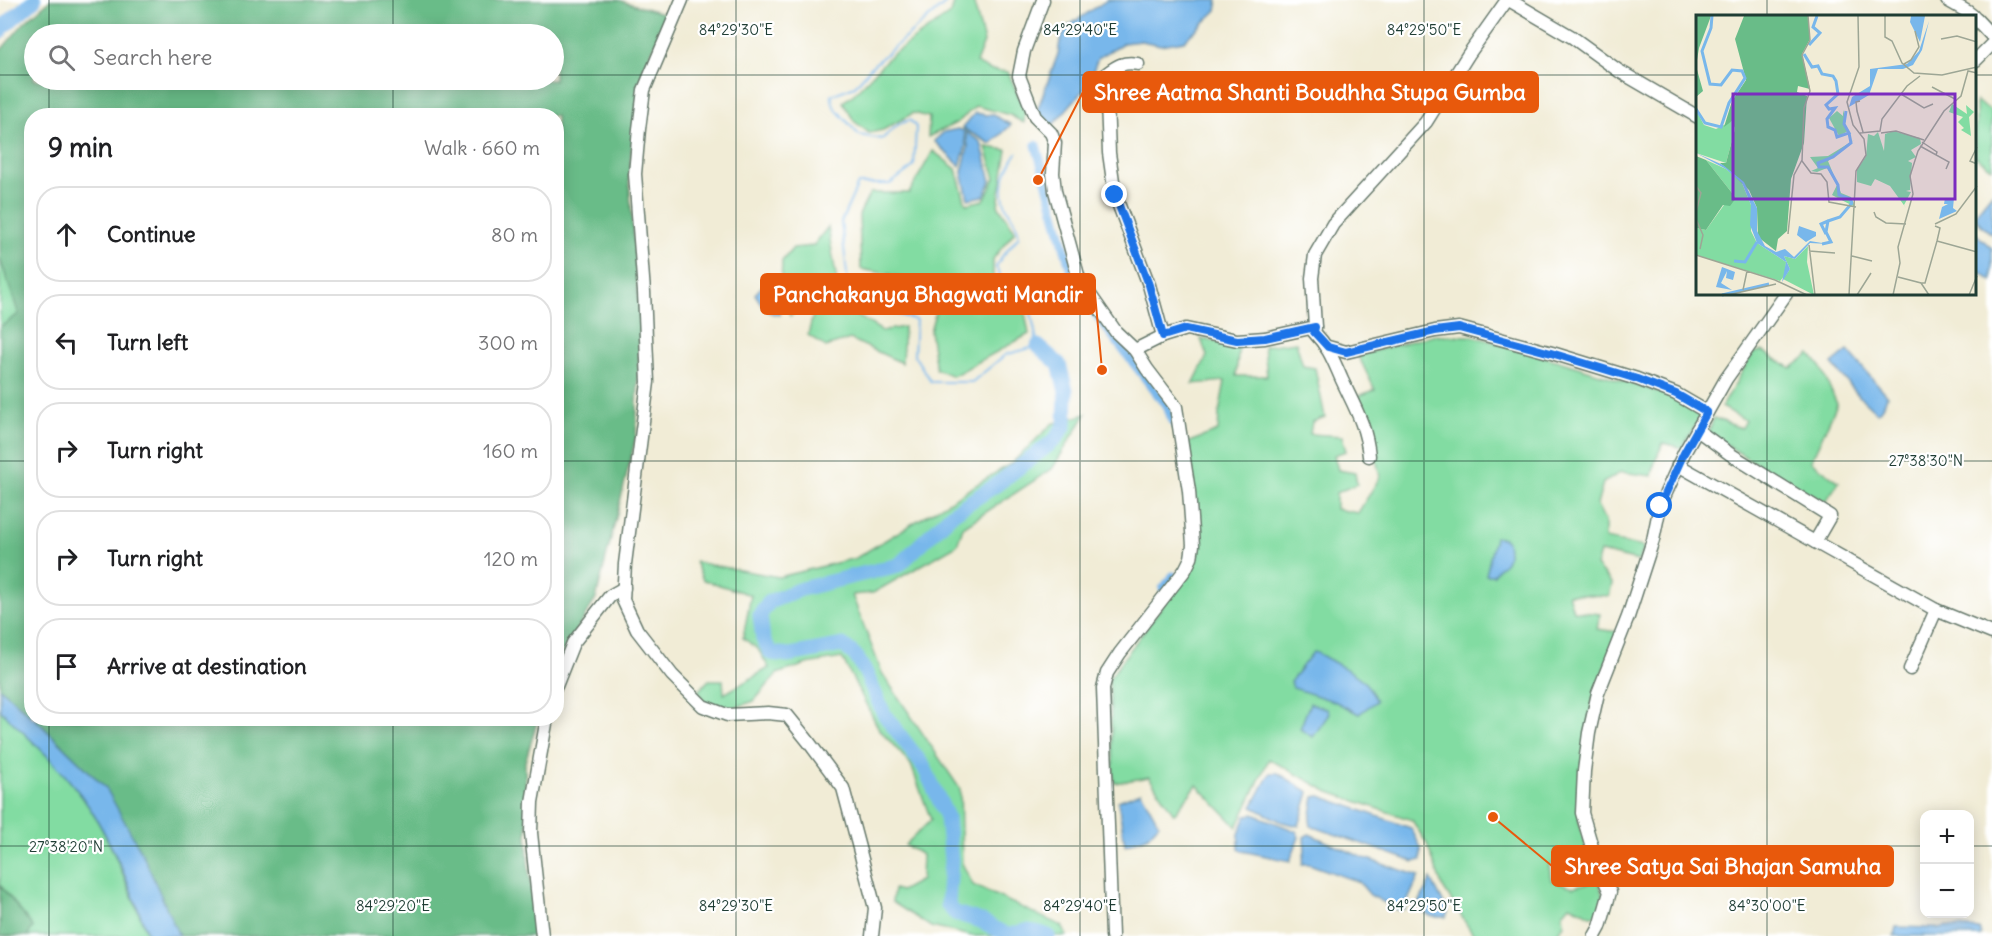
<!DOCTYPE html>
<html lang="en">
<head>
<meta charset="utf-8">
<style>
  body { margin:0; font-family:Delius,sans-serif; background:#f2f2f2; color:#202124 }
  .controls { position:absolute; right:18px; bottom:18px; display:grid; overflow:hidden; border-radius:12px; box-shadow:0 3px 15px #0003 }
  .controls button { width:54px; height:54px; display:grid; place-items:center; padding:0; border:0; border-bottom:2px solid #e0e0e0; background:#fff; color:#202124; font:30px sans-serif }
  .stop { position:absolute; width:18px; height:18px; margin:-14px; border:4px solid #1a73e8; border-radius:50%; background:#fff }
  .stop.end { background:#1a73e8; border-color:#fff; box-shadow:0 2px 6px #0008 }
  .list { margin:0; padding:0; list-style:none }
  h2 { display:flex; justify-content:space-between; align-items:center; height:78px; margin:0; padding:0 24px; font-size:26px }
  h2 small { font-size:20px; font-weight:400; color:#757577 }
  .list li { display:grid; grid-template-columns:39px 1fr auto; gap:18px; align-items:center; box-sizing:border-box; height:96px; margin:0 12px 12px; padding:0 12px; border:2px solid #e0e0e0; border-radius:24px }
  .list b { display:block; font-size:22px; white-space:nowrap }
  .list em { font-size:20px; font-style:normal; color:#757577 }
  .icon { flex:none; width:33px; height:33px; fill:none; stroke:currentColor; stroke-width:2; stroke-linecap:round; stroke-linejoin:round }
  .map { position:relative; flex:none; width:1992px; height:936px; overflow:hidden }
  .search { position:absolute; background:#fff; box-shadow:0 3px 15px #0003; left:24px; top:24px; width:540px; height:66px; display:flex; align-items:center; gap:15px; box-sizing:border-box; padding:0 21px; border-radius:33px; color:#757577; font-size:22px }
  .panel { position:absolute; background:#fff; box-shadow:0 3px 15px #0003; left:24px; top:108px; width:540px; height:618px; border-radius:24px }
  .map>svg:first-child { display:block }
</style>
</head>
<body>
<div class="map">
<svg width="1992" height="936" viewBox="0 0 1992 936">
  <rect width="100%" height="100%" fill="#fff"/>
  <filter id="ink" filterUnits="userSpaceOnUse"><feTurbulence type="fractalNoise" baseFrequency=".0167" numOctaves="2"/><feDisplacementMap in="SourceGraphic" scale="12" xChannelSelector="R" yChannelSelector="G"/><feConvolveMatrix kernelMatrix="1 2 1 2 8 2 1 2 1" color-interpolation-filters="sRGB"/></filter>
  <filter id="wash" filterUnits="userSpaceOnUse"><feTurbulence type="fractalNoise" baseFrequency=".008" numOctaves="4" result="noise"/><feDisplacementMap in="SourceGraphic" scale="24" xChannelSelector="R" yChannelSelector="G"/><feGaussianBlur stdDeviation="1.35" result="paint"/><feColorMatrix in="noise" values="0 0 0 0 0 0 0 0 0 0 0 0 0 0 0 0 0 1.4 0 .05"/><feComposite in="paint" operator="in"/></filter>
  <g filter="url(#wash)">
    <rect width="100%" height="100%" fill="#f1ecd6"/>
    <g fill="#82dca2" stroke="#508c6b" stroke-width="1.5">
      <path d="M955 0H973L984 42 976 63 990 70 1008 72 1025 111 1024 123 1010 115 976 106 958 122 928 137 929 117 913 113 883 130 869 133 854 121 843 102 854 94 890 56 951 13Z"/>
      <path d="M1976 101 1992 112V168L1976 157Z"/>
      <path d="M986 147 1007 150 998 205 1015 231 993 259V275L1024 307 1029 334 953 376 936 369 930 331 935 313C915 274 901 277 861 269L859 215 870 193H909L933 151 956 169 966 204 984 200 995 178Z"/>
      <path d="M828 227 841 306 882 331 904 327 902 363 850 339 826 347 808 335 813 315 799 310 790 316 781 287 782 261 793 248 813 246Z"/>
      <path d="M0 259 19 314 0 327Z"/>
      <path d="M1434 335 1472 336 1510 346 1678 398 1702 415 1682 448 1663 443 1655 461 1652 476 1621 472 1603 483 1597 505 1605 521V539L1644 547 1639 561 1600 552 1596 566 1612 584 1609 596 1568 594 1573 611 1600 614 1597 629 1619 632 1593 700 1579 821 1590 861 1567 867 1560 861 1549 865 1551 880 1573 887 1599 880 1603 897 1600 915H1591L1570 905 1563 913 1564 925 1556 934 1557 936H1474L1442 886 1427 844 1412 820 1329 792 1269 759 1237 827 1197 785 1174 814 1149 777 1114 783 1109 679 1197 558 1189 442 1218 431 1219 413 1225 381 1193 384 1207 356 1201 339 1239 345 1236 376H1267L1264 346 1296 342 1303 366 1315 368 1325 417 1312 422 1310 434 1342 436 1346 451 1334 455 1338 470 1355 473 1357 484 1336 493V509L1358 513 1380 477 1369 427 1355 397 1375 390 1358 355Z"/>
      <path d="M1762 351 1791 368 1810 354 1821 368 1837 404 1811 461 1839 482 1825 502 1783 481 1708 433 1714 418 1741 428 1745 420 1722 407 1753 353Z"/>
      <path d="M1086 414 1052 469 963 527 957 545 873 593 852 595 882 673 960 789 962 863 973 885 1062 926 1067 936H972L931 927 892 902 894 889 901 891 921 880 922 855 905 845 931 820 911 765 879 729 842 658 807 664 777 674 754 701 731 709 704 702 698 691 709 680H723L724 694 769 668 758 649 743 638 751 595 703 580 695 562 779 577 856 558 1012 463 1052 424Z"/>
      <path d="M0 710C28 737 57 763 80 794 111 836 128 888 148 936H27L33 927 0 885Z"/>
    </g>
    <g fill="#69bc88" stroke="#447c5e" stroke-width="1.5" fill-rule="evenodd">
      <path d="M50 0H618L669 15 643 70 633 131 629 179 640 327 636 437 596 599 557 661 556 116H32L31 716 0 688V327L19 314 0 259V51L24 23ZM34 34H554V80H34Z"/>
      <path d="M35 719H538L525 762 528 861 537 936H179L106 788Z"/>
      <path d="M0 885 33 927 27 936H0Z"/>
    </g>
    <g fill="#78b7eb" stroke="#4c7a90" stroke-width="1.5">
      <path d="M1107 0H1218L1216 11 1184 41 1161 45 1141 41 1123 43 1098 58 1087 86 1053 125 1047 123 1037 113 1038 108 1058 54 1060 41 1068 26Z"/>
      <path d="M975 113 986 115 992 114 1011 125 991 144 962 128Z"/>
      <path d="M958 129 964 131 966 146 960 166 934 141 944 132Z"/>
      <path d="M966 132 981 142 991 181 984 196 968 199 962 172 968 147Z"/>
      <path d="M1992 193V234C1967 216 1976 214 1992 193Z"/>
      <path d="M1976 234 1992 248V281L1976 269Z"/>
      <path d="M764 284C778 293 775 300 780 315 766 315 762 305 755 294Z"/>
      <path d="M1848 351 1887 396 1883 407 1877 413 1859 396 1832 364Z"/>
      <path d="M1495 537 1504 538V540L1507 541C1508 552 1511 562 1499 567L1494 575H1486Z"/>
      <path d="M1313 652C1321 653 1323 657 1330 660 1349 671 1368 678 1376 701L1359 714 1336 702 1293 688 1290 682Z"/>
      <path d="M0 688 31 716 32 718 35 719 106 788 143 855 179 936H148C132 890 109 833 80 794 57 763 28 737 0 710Z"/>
      <path d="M1310 703 1327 709 1329 714 1313 737 1300 729Z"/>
      <path d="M1270 773H1278L1309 792 1299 826 1282 822 1252 807Z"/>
      <path d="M1141 792 1159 824 1147 837 1125 845 1118 801Z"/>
      <path d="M1320 796 1411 828 1421 848V860L1414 862 1311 826 1310 820 1314 797Z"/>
      <path d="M1253 814 1296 831 1299 837 1290 861 1242 851 1239 848V834L1246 816Z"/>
      <path d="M1309 834 1364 858 1419 876 1404 909 1398 910 1370 895 1359 882 1309 864H1302L1305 850 1304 837Z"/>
      <path d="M1431 879 1448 912 1446 917H1433L1426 914V910L1418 905Z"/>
      <path d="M1946 926 1979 929 1981 934 1980 936H1894L1896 927 1938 928Z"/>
    </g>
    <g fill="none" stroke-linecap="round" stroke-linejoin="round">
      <path stroke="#78b7eb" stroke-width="2" d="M946 0V3L872 66 855 86 831 95 834 107 859 135 882 139 899 124 910 120 916 127 914 166 890 184H858L841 222 850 300 916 320 914 355 931 382H972L1005 355 1038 346 1031 313 1023 297 1004 283 996 267 1001 258 1019 236C1018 225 1013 219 1008 210 997 191 1006 169 1017 153"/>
      <g stroke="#78b7eb" stroke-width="9">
        <path d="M1036 145 1076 289 1165 404 1175 425"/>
        <path d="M1163 589 1173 576"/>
      </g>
      <g stroke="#78b7eb" stroke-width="15">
        <path d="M0 32 3 27 34 0"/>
        <path d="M1038 346 1059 364 1066 391 1065 425 1055 440 996 485 953 513 899 565 801 589 769 602 760 615 763 639 771 653 789 655 843 645 855 655 865 671 884 714 924 767 947 817 951 860 948 905 955 913 981 921 1009 936C1025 929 1033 930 1048 936"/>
      </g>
    </g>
  </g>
  <g filter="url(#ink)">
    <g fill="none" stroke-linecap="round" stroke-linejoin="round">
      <g stroke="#687a6d" stroke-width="15">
        <g id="minor">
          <path d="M682 0 644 90 639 129 635 174 644 292 648 382 625 564 623 600 637 630 672 675 703 706 727 715 768 713 787 715 808 741 843 788 875 908 872 936"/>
          <path d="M1043 0 1024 51 1019 76 1035 117 1051 133 1055 143 1053 173 1055 191 1079 279 1116 332 1135 350 1147 369 1176 407 1189 491 1193 545 1191 558 1185 570 1120 653 1107 673 1103 688 1112 936"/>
          <path d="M1509 0 1572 37 1619 71 1698 117"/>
          <path d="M1947 0 1968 12 1973 16"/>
          <path d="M1976 19 1992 36"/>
          <path d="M1976 60 1992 44"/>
          <path d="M1138 64C1124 61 1117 66 1106 74L1109 153 1115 195 1149 285 1163 336"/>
          <path d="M1315 327 1314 332C1330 349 1333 360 1342 380 1355 408 1366 425 1369 456"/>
          <path d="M1328 347 1346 352 1435 331 1459 328 1552 353 1637 379 1676 394 1707 412"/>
          <path d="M1135 350 1163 336 1186 329 1237 340 1265 338 1315 327 1312 278 1315 255 1333 224 1426 122 1468 55 1507 0"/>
          <path d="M1697 430 1730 454 1830 516 1815 542"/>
          <path d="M1678 465 1936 610 1910 669"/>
          <path d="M1936 610 1992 633"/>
          <path d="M556 686 573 643 610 596 624 588"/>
          <path d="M542 936 531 833 532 802 547 718"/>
          <path d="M1595 936 1600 927 1610 892 1597 864 1582 813 1584 771 1589 733 1598 693 1628 617 1653 540 1660 506 1684 453 1726 379 1786 294"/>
        </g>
      </g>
      <use href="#minor" stroke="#fff" stroke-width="12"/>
    </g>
  </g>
  <g fill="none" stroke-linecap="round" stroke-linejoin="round" filter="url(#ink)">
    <path stroke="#1a73e8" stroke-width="8" d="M1115 195 1149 285 1163 336 1186 329 1237 340 1265 338 1315 327 1314 332 1328 347 1346 352 1435 331 1459 328 1551 353 1637 379 1676 394 1707 412 1684 453 1660 506"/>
  </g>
  <path fill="none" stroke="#1f3d34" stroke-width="1.5" stroke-opacity="0.45" d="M49 0V34M393 0V34M736 0V936M1080 0V936M1424 0V936M1767 0V16M0 75H34M554 75H1698M1976 75H1992M49 80V116M393 80V116M1767 294V936M0 461H32M556 461H1992M49 718V936M393 718V936M0 846H1924M1970 846H1992"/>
  <g transform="translate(1696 15)">
    <rect width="280" height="280" fill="#f1ecd6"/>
    <path d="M256 89 271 99 270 90 278 97 273 102 275 121 265 115 268 113 262 107 267 102 253 97ZM0 95 8 110 20 114 36 106 39 114 30 148 0 138ZM147 95 150 105 148 110 152 116 143 121 133 103 141 96 147 101ZM197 116 224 123 225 129 215 135 220 142 212 146 216 148 214 175 210 176 215 177 208 190 210 193 194 171 179 164 175 171 161 167V155L170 141 172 119 178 121 182 117 188 136 189 119ZM158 125 132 146 145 178 155 182 159 192 136 180 141 170 131 153 121 157 115 156 122 153 114 142 132 141ZM10 145 30 154 46 168 55 190V216L61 228 90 247 89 260 84 266 0 240V213L10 215 28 190 40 183ZM112 231 111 247 118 280 87 264 94 254 88 241 99 244Z" fill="#82dca2"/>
    <path d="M0 1H15L3 33 0 51 7 76 0 82ZM48 1H112L114 24 106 39 114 74 102 71 101 77 111 81 108 128 95 164 91 216 82 224 80 236 62 222 61 193 53 175 24 148H30L39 114 36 106 28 112 36 86 50 65 39 24ZM0 141 10 145 40 183 34 191 27 190 10 215 0 213Z" fill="#69bc88"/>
    <path d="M215 1H229L224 27 214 7ZM233 6 226 35 217 50 207 54H182L173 80 153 92 156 82 174 71V54L211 49 223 36ZM0 138 27 150 48 167 61 193V216L69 231 80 237 89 234 98 242 114 226 132 229 114 228 99 244 88 241 94 254 86 267 90 247 61 228 54 210 55 190 46 168 30 154ZM249 183H258L257 193 261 196 243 204 246 192 252 189H248ZM103 211 120 217V221L110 227 101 220ZM26 252 39 257 37 265 30 263 31 256 25 268 36 275 20 272Z" fill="#78b7eb"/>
    <path fill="none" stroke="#78b7eb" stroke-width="3" d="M113 30 124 18 117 12 121 1M108 39 116 52 122 51 126 59 137 61 140 66 142 79 130 90 133 94 139 93 131 104 132 112 139 115 141 122 153 118 148 109 150 96M0 94 9 108 25 112 33 88 49 63 46 56 36 55 25 70 14 69 6 36 15 13 16 1M130 219 125 209 132 206M126 229 135 227 130 217 132 206 144 202 156 188 154 184 143 180 142 170 132 152H123L122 148 137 142 155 128 153 118M38 246 49 247 61 227M26 280 73 269"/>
    <path fill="none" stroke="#9da695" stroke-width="1.5" d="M112 1 114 25 106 40 114 76 108 93 106 146 115 158 125 159 131 167 133 187 160 192M189 1V22L196 26 206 48 218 58 246 60 281 52M245 24 261 21 281 27M208 49 215 45 223 32 219 16M236 72 259 84M205 79 228 93 237 89M164 86 160 87 161 96 167 117M164 118 184 116 186 104 211 71 224 61M185 118 200 116 228 125M226 127 241 137 240 140M224 131 253 147 250 154M281 132 274 146 281 149M0 171 5 178 0 197M178 197 180 202 190 208 210 209M0 204 7 220 4 234M239 209 260 199 281 171M92 219 98 160 106 145M241 226 281 237M113 230 119 280M113 236 139 238M0 240 79 265 111 280M156 241 176 246M202 262 225 268 233 280M225 268H229L241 226 244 213 239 211M47 275 51 256M32 280 80 269M153 280 160 156 170 140 168 124 157 110 151 87 163 52 162 1M161 280 175 258M197 280 204 248 202 232 217 179 214 161 222 136 248 96 265 81 272 56 281 58M273 280 281 261"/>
    <path fill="#7b2cbf" fill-opacity="0.15" stroke="#7b2cbf" stroke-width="3" d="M37 79H259V184H37Z"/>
    <rect width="280" height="280" fill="none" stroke="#1f3d34" stroke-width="3"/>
  </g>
  <g font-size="15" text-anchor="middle" fill="#1f3d34" stroke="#fff" stroke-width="4.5" stroke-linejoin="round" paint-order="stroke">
    <text x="736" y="35">84°29'30"E</text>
    <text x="1080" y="35">84°29'40"E</text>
    <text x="1424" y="35">84°29'50"E</text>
    <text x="1926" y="466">27°38'30"N</text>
    <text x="66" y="852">27°38'20"N</text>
    <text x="393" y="911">84°29'20"E</text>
    <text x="736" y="911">84°29'30"E</text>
    <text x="1080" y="911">84°29'40"E</text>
    <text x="1424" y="911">84°29'50"E</text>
    <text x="1767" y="911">84°30'00"E</text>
  </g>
  <path fill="none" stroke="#e8590c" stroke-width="2" d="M1038 180L1083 92M1102 370L1095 294M1493 817L1552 866"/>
  <g fill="#e8590c" stroke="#fff" stroke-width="2">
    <circle cx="1038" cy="180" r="6"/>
    <circle cx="1102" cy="370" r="6"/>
    <circle cx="1493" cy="817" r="6"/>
  </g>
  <g fill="#e8590c" stroke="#e8590c" stroke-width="2">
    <rect x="1083" y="72" width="455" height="40" rx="6"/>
    <rect x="761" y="274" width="334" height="40" rx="6"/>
    <rect x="1552" y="846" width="341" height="40" rx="6"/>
  </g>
  <g font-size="22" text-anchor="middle" font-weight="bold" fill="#fff">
    <text x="1310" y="100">Shree Aatma Shanti Boudhha Stupa Gumba</text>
    <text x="928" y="302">Panchakanya Bhagwati Mandir</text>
    <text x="1723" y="874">Shree Satya Sai Bhajan Samuha</text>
  </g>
</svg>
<div class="controls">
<button>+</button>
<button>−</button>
</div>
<div class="stop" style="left:1660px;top:506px"></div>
<div class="stop end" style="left:1115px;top:195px"></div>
<div class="search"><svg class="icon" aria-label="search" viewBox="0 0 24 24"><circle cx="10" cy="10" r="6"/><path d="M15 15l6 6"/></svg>Search here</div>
<section class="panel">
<h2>9 min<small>Walk · 660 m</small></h2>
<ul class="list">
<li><svg class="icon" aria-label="ahead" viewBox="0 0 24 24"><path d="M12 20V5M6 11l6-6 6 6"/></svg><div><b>Continue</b></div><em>80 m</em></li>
<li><svg class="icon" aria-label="left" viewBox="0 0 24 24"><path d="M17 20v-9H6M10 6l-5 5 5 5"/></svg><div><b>Turn left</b></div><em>300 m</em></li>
<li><svg class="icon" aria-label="right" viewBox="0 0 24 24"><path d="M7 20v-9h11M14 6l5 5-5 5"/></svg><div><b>Turn right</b></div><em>160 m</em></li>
<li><svg class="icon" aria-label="right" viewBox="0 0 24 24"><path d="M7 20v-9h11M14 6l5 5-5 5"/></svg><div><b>Turn right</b></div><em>120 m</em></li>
<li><svg class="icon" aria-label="arrive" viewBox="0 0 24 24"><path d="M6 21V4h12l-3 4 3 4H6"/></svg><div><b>Arrive at destination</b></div></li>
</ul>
</section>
</div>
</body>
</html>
